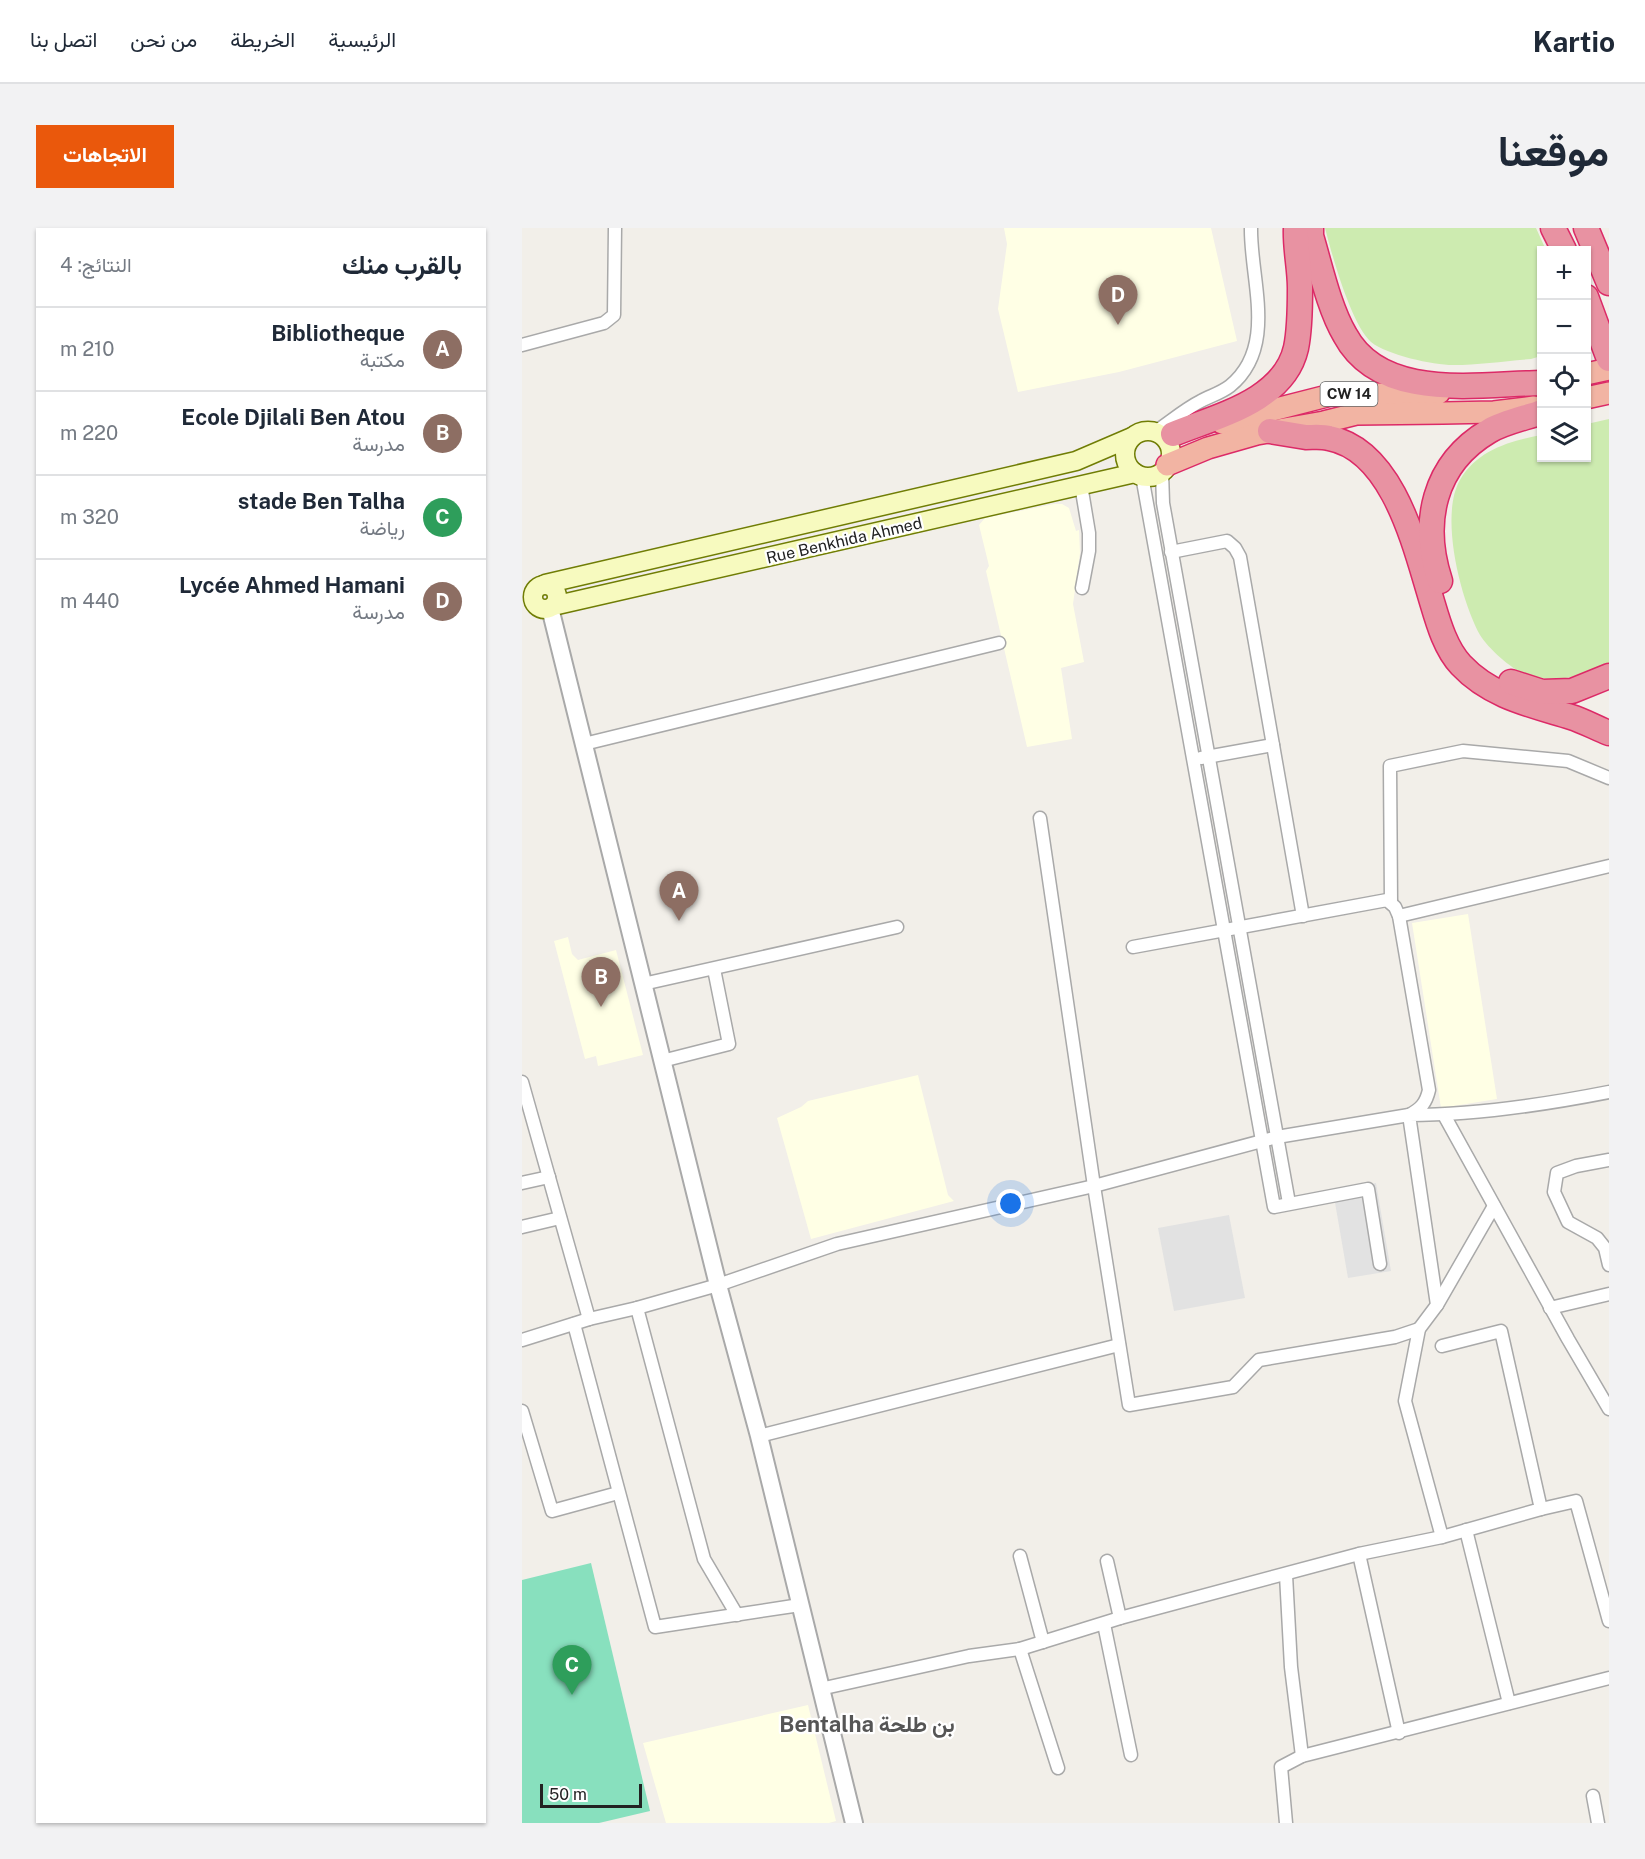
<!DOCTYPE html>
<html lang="ar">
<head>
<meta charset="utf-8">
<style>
  body { margin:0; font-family:"Public Sans",Vazirmatn,sans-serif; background:#f2f2f3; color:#1f2937; direction:rtl }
  .controls { position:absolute; right:18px; top:18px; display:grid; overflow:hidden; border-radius:0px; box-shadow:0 2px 4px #0004 }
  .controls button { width:54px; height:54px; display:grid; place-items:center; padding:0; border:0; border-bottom:2px solid #e0e1e3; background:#fff; color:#1f2937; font:30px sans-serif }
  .scale { position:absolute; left:18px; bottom:15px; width:102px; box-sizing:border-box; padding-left:6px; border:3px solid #222; border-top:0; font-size:16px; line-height:21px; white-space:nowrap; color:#222; -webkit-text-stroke:4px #fff; paint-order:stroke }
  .you { position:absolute; left:489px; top:976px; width:21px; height:21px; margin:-15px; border:4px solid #fff; border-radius:50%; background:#1a73e8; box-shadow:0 0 0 9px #1a73e833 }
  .badge { display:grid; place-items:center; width:39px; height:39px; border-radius:50%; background:#ea580c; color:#fff; font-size:20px; font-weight:700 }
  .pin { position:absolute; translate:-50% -50px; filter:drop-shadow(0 2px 3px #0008) }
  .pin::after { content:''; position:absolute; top:32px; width:21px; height:18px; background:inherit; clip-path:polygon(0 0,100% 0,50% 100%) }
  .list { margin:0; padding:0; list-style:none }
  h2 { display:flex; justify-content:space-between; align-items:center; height:78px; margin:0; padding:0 24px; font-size:26px }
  h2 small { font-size:20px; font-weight:400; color:#747a83 }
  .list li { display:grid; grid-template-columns:39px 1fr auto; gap:18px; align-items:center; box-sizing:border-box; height:84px; padding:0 24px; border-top:2px solid #e0e1e3 }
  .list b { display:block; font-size:22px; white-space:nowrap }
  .list p { margin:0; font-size:20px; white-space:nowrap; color:#747a83 }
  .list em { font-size:20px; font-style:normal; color:#747a83 }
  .icon { flex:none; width:33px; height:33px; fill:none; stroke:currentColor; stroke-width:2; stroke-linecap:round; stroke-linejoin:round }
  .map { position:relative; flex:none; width:1087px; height:1595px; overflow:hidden; direction:ltr; border-radius:0px }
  header { display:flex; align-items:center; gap:36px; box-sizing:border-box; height:84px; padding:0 30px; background:#fff; border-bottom:2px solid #e0e1e3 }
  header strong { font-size:28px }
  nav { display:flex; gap:33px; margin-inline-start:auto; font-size:21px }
  .intro { display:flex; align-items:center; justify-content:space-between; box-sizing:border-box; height:144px; padding:0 36px }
  h1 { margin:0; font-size:42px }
  .button { padding:15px 27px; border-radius:0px; background:#ea580c; color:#fff; font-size:21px; font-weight:700 }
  main { display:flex; gap:36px; padding:0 36px }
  aside { flex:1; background:#fff; border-radius:0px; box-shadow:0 2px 4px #0004 }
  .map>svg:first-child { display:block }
</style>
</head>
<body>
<header>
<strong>Kartio</strong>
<nav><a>الرئيسية</a><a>الخريطة</a><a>من نحن</a><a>اتصل بنا</a></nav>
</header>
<div class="intro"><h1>موقعنا</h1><a class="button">الاتجاهات</a></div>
<main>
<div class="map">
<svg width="1087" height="1595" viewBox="0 0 1087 1595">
  <rect width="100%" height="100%" fill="#f2efe9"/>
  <g fill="#ffffe5">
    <path d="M482 0H689L715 113 597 144 496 164 476 81 485 16Z"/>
    <path d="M532 276H540L547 280 554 303 557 302 558 325 551 376 562 434 539 440 550 511 505 519 464 343 467 338 457 297 463 290Z"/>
    <path d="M946 686 975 871 919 880 890 695Z"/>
    <path d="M46 709 50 726 56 732 94 722 121 827 76 838 74 828 63 831 32 713Z"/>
    <path d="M396 847 426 967 432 973 289 1011 255 890 279 879 286 873Z"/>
    <path d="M286 1477 314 1593 307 1595H144L121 1515Z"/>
  </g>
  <g fill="#cdebb0">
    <path d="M803 0H1014L1024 22H1020L1019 128 1009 131C983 133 957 137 931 137 911 137 865 127 849 114 829 96 810 27 803 0Z"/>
    <path d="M1087 191V437C1058 448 1034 457 1003 446 989 441 966 420 958 407 939 373 917 288 938 252 955 222 988 213 1019 207L1020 230H1064L1065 196Z"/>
  </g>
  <path fill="#88e0be" d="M69 1335 128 1583 77 1595H0V1352Z"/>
  <g fill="#e2e2e2">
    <path d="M854 955 869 1043 826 1050 811 963Z"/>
    <path d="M707 987 723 1070 652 1083 636 1000Z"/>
  </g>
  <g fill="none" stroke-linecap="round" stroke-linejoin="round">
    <g stroke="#a9a9a9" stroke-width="15">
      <g id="minor">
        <path d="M0 117 82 95 92 87 93 0"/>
        <path d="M633 204C648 194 663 181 679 173 688 168 699 165 708 158 756 119 728 51 729 0"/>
        <path d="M640 244 641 275 767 975"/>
        <path d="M620 248 752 979 846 961 858 1036"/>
        <path d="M559 257 567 305V323L560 360"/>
        <path d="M649 324 705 313 713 320 718 329 781 688"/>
        <path d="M62 516 477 415"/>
        <path d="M679 530 751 517"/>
        <path d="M518 590 572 958 607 1177 711 1159 737 1132 873 1109 897 1101"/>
        <path d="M869 675 868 538 941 523 1046 533 1087 550"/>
        <path d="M877 688 1087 638"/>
        <path d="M121 756 375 699"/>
        <path d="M140 833 207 816 192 741"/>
        <path d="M0 854 67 1091"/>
        <path d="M922 887 1046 1111 1087 1181"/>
        <path d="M1087 932 1054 938 1035 945 1032 964 1046 994 1075 1010 1083 1020 1087 1037"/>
        <path d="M0 955 27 949"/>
        <path d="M0 999 38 990"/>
        <path d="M915 1077 972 978"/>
        <path d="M115 1080 182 1331 215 1387"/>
        <path d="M1028 1080 1087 1066"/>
        <path d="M52 1096 133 1399 278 1377"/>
        <path d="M0 1112 67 1091 115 1080 196 1057 315 1016 572 958 755 909 887 887C899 881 904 875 907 862L877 688 873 679 865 672 611 719"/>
        <path d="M0 1183 30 1283 96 1265"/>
        <path d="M237 1208 597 1117"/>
        <path d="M1019 1281 1054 1273 1087 1393"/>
        <path d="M944 1302 987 1475"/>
        <path d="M920 1309 883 1173 897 1101 915 1077 887 887C955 887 1021 877 1087 864"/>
        <path d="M837 1326 877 1505"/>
        <path d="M498 1328 521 1414"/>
        <path d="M585 1333 598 1390"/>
        <path d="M764 1347 769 1439 780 1528"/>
        <path d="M582 1396 609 1527"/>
        <path d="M498 1421 536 1540"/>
        <path d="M298 1461 447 1428 498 1421 598 1390 837 1326 920 1309 1019 1281 979 1103 920 1118"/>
        <path d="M1071 1568 1076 1595"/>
        <path d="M764 1595 759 1539 780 1528 1087 1450"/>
      </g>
    </g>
    <g stroke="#a9a9a9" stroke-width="20">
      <path id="tertiary" d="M28 380 196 1057 237 1208 332 1595"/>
    </g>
    <g stroke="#707d05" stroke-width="21">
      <g id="secondary">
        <circle cx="626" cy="226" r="23"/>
        <path d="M23 356 554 233 610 209"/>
        <circle cx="23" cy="369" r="12"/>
        <path d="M31 378 613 245"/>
      </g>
    </g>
    <g stroke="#dc2a67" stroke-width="24">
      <g id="trunk">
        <path d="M1064 146 1087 141"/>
        <path d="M1064 170 1087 165"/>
        <path d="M700 195 809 167 917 165"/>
        <path d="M645 237 686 220 735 206 802 194 834 186 921 185 972 184 1012 179"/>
      </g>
    </g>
    <g stroke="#dc2a67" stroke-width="27">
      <g id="motorway">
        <path d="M789 0V8C798 38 807 80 823 107 859 174 955 156 1020 155"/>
        <path d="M1031 0 1042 22"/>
        <path d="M1064 0 1087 55"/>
        <path d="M1064 69 1087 131"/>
        <path d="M748 203C760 205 772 207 784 209 792 209 800 208 807 210 870 222 892 314 908 367 915 390 922 419 939 437 969 469 1010 477 1049 489 1062 493 1074 500 1087 505"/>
        <path d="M651 206C695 188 762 173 774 120 778 101 778 79 778 60 778 40 773 20 774 0"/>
        <path d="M918 353C899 295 911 236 967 203 982 194 1003 190 1020 184"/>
        <path d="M989 454 1020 464 1050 463 1087 448"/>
      </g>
    </g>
    <use href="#minor" stroke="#fff" stroke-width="12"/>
    <use href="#tertiary" stroke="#fff" stroke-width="16"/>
    <use href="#secondary" stroke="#f7fabf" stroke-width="18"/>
    <use href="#trunk" stroke="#f2b4a3" stroke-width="21"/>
    <use href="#motorway" stroke="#e892a2" stroke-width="24"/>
  </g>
  <g text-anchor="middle" stroke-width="4.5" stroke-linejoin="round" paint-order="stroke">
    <rect fill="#fff" stroke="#646464" stroke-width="1.5" x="798.5" y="154" width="57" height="24" rx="4.5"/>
    <g font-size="15" font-weight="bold" fill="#222">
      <text x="827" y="171">CW 14</text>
    </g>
    <g font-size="16" fill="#222" stroke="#fff">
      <text transform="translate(322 312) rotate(-13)" y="6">Rue Benkhida Ahmed</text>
    </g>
    <g font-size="22" font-weight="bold" fill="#555" stroke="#fff">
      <text x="345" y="1504">Bentalha بن طلحة</text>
    </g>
  </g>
</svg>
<div class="controls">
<button>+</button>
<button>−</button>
<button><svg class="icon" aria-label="locate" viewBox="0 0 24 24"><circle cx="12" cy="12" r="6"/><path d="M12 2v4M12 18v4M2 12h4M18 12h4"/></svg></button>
<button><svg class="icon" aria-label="layers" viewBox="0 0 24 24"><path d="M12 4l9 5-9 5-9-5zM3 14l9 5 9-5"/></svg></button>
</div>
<div class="scale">50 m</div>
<div class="you"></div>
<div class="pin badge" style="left:157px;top:693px;background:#8d6e63">A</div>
<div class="pin badge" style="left:79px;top:779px;background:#8d6e63">B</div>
<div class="pin badge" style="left:50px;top:1467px;background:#2e9e5b">C</div>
<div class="pin badge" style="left:596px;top:97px;background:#8d6e63">D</div>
</div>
<aside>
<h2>بالقرب منك<small>النتائج: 4</small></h2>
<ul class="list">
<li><span class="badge" style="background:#8d6e63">A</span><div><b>Bibliotheque</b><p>مكتبة</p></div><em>210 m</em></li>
<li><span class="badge" style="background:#8d6e63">B</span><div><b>Ecole Djilali Ben Atou</b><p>مدرسة</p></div><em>220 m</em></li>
<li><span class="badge" style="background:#2e9e5b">C</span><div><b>stade Ben Talha</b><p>رياضة</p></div><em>320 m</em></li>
<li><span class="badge" style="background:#8d6e63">D</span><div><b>Lycée Ahmed Hamani</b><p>مدرسة</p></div><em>440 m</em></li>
</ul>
</aside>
</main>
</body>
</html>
